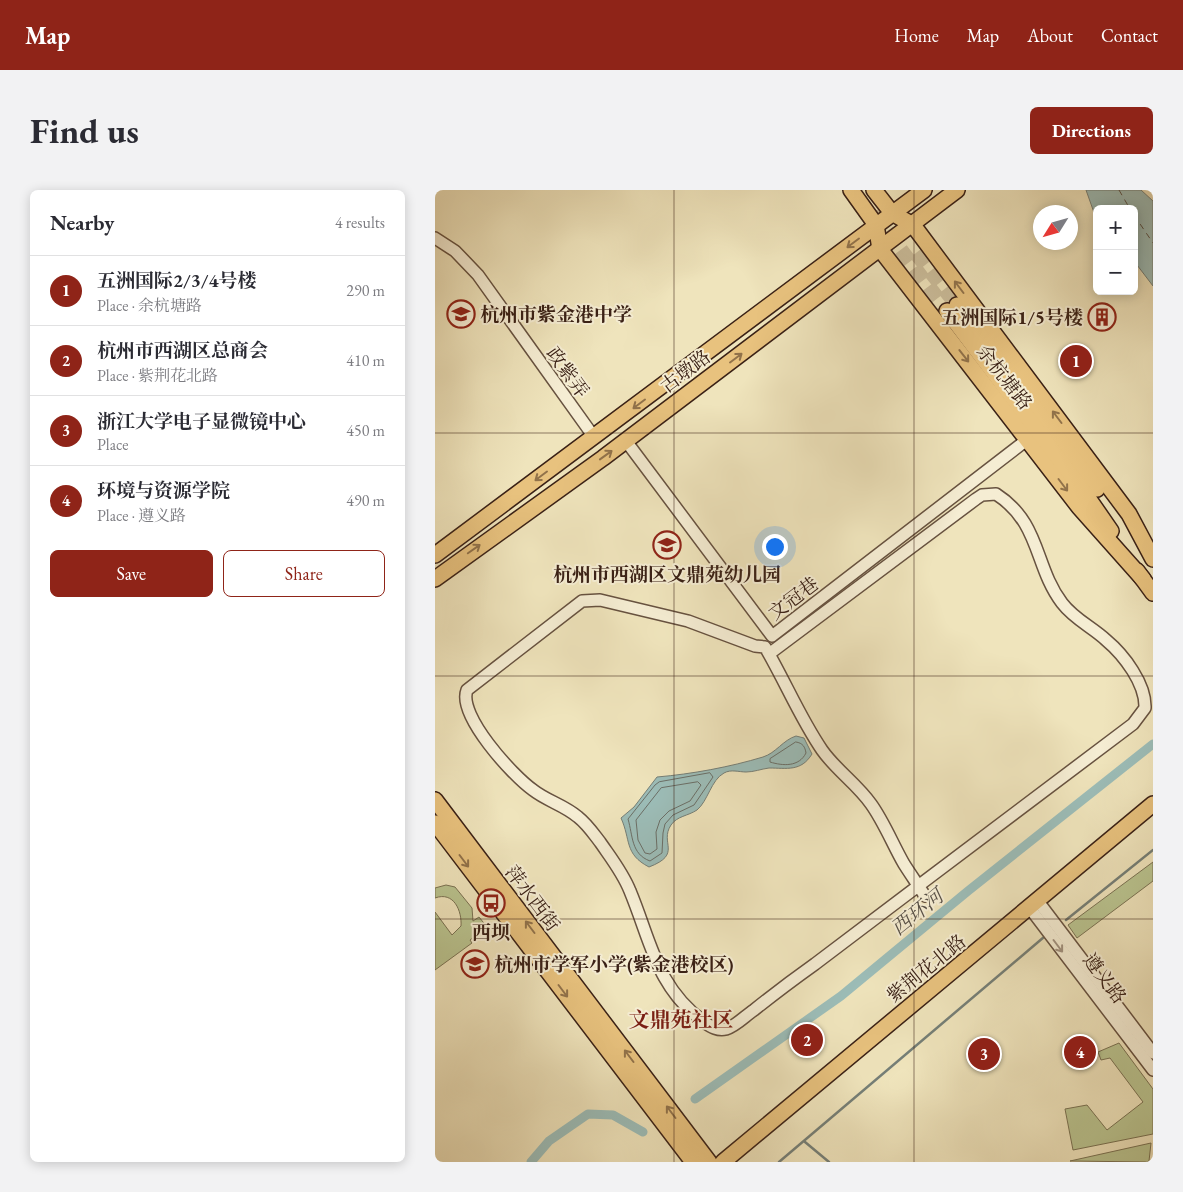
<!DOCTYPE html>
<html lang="en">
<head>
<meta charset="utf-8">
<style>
  body { margin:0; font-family:"EB Garamond","Noto Serif SC",serif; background:#f2f2f3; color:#2b2b33 }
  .controls { position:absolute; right:15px; top:15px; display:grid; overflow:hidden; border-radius:8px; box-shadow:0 2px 12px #0003 }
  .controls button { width:45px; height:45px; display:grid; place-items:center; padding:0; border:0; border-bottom:1px solid #e1e1e2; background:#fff; color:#2b2b33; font:25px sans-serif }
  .compass { position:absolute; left:598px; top:15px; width:45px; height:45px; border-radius:50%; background:#fff; box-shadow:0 2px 12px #0003; rotate:233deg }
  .you { position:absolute; left:339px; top:356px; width:18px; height:18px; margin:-12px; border:4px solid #fff; border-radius:50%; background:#1a73e8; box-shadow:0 0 0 8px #1a73e833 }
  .badge { display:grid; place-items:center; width:32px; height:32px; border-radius:50%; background:#8f2418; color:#fff; font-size:16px; font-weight:700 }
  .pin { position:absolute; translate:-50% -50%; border:2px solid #fff; box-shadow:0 1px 5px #0006 }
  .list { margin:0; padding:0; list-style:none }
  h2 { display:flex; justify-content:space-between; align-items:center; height:65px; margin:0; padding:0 20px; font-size:21px }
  h2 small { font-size:16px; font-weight:400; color:#7c7c81 }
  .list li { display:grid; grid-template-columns:32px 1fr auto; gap:15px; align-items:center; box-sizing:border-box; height:70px; padding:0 20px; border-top:1px solid #e1e1e2 }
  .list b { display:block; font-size:19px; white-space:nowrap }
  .list p { margin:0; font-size:16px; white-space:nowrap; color:#7c7c81 }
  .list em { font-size:16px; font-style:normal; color:#7c7c81 }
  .actions { display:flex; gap:10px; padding:15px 20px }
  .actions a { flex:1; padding:11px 0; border:1px solid #8f2418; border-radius:8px; text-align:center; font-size:18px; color:#8f2418 }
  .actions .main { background:#8f2418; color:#fff }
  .map { position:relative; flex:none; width:718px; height:972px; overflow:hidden; border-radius:8px }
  header { display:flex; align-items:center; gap:30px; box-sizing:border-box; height:70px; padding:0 25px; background:#8f2418; color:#fff }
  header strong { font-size:24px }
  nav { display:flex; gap:28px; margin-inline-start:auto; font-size:18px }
  .intro { display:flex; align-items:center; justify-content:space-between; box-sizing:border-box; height:120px; padding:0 30px }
  h1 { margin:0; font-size:35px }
  .button { padding:12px 22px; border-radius:8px; background:#8f2418; color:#fff; font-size:18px; font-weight:700 }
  main { display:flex; gap:30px; padding:0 30px }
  aside { flex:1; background:#fff; border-radius:8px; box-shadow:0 2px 12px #0003 }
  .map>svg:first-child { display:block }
</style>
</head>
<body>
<header>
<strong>Map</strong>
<nav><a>Home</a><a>Map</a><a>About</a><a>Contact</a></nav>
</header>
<div class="intro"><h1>Find us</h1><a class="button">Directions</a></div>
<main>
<aside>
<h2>Nearby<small>4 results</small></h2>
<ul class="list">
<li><span class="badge">1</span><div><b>五洲国际2/3/4号楼</b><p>Place · 余杭塘路</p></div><em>290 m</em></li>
<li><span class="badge">2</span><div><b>杭州市西湖区总商会</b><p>Place · 紫荆花北路</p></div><em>410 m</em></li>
<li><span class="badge">3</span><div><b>浙江大学电子显微镜中心</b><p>Place</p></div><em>450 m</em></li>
<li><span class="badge">4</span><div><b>环境与资源学院</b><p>Place · 遵义路</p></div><em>490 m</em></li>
</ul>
<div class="actions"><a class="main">Save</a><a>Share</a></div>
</aside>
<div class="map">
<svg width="718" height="972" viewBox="0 0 718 972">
  <rect width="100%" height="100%" fill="#efe4bc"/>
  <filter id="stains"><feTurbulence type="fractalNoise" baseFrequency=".004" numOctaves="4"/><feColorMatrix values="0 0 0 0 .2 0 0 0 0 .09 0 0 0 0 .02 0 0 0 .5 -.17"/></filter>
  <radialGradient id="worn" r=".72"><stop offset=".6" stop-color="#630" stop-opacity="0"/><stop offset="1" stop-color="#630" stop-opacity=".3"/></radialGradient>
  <g fill="#bac490" stroke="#7a7253">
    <path d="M718 672V691L642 748 633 735Z"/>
    <path d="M11 695 20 697 37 718 38 731 44 727 52 737 35 750 37 753 0 780V722L17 745 26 736C27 721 19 701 0 708V698Z"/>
    <path d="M684 853 718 899V944L638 960 630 919 652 915 672 940 708 912 675 868 666 870 663 862Z"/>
    <path d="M716 953 714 971 712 972 635 971Z"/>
  </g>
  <g fill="#9cbdb8" stroke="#757f77">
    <path d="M651 0H706L718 11V96L699 71V19H662V31Z"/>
    <path d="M361 546 369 548 377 564C366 582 352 578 334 578 326 579 319 582 311 582 304 582 296 579 289 583 276 590 273 611 262 620 253 626 242 626 236 635 224 653 248 664 214 677 189 664 196 650 186 628L199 617 222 587C257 584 295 577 328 567 341 563 348 550 361 546Z"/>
  </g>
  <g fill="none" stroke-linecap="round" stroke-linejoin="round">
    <g stroke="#6b6f67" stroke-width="1">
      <path d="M361 552C368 553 370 557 371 563 364 577 348 576 335 572V569Z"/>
      <path d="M275 583 278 587 259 615 238 625 230 634 228 643 227 663 215 671C196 664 198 646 193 629L220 595 224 592Z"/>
      <path d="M263 592 266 595 255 611 234 621 225 630 221 642 222 659 215 664 210 663 203 650 201 630 226 598Z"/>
    </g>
    <g stroke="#757f77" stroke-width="2.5">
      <path d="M631 730 718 660"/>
      <path d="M370 952 394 972"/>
      <path d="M344 972 609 747"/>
    </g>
    <g stroke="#9cbdb8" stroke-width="9">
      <path d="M260 909 406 806 533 701 718 554"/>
      <path d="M96 972 114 951 153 924 178 925 208 942"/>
    </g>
    <g stroke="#575047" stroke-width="1" stroke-dasharray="6 5" stroke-linecap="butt">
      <path d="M684 0 695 19"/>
      <path d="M699 25 718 53"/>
    </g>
    <g stroke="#cbbd9b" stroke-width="15" stroke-dasharray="15 8" stroke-linecap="butt">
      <path d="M438 23 512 121"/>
      <path d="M481 63 522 115"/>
    </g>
    <g stroke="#675240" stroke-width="14">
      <g id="minor">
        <path d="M0 48 20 61 43 85 159 247"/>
        <path d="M191 251 337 446 593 249"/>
        <path d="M334 464 541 309 547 305 561 304C606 333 599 376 627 413 639 429 657 437 671 450 689 465 711 494 710 518L698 534C592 613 486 694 380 774 359 789 339 804 319 820 310 826 301 836 291 839 283 841 276 837 269 832 221 797 216 751 195 701 188 683 176 668 165 652 158 643 152 634 143 627 129 615 112 611 98 600 78 586 22 525 32 500L147 411 165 410 253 431 320 456 330 457C350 491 365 528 387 560 401 580 422 594 436 614 449 632 458 655 469 674 476 685 483 695 490 706"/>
        <path d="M602 710 718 863"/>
        <path d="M594 717 718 880"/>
      </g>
    </g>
    <g stroke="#3a2116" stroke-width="18">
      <g id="major">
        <path d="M416 0 441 35 445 59 644 317 708 389"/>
        <path d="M439 0 457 23 478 35 694 324 718 369"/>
        <path d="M522 115 662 299"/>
        <path d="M512 121 649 302 676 341"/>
        <path d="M0 365 489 0"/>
        <path d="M702 381 718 403"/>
        <path d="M0 389 168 268 522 0"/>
        <path d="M0 610 274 972"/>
        <path d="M0 633 258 972"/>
        <path d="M288 972 718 614"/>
      </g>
    </g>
    <use href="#minor" stroke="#f5edd3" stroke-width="11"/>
    <use href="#major" stroke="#e8c27e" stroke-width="15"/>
  </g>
  <defs><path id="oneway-shaft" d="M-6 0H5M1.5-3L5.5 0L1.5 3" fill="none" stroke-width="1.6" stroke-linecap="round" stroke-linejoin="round" transform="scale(1.25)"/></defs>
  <g stroke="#91724a">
    <use href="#oneway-shaft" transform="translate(418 53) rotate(143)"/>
    <use href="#oneway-shaft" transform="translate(524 97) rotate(-127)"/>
    <use href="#oneway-shaft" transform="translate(529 166) rotate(52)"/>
    <use href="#oneway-shaft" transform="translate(301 168) rotate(-37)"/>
    <use href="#oneway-shaft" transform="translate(204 214) rotate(143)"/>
    <use href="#oneway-shaft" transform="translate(622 227) rotate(-127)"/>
    <use href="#oneway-shaft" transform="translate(171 265) rotate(-36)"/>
    <use href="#oneway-shaft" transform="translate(106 286) rotate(143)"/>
    <use href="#oneway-shaft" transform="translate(628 295) rotate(53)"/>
    <use href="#oneway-shaft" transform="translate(39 359) rotate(-35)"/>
    <use href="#oneway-shaft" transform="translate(29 671) rotate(53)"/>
    <use href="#oneway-shaft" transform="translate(95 737) rotate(-127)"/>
    <use href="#oneway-shaft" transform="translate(128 801) rotate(53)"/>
    <use href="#oneway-shaft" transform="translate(194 866) rotate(-127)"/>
    <use href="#oneway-shaft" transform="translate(236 922) rotate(-127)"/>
  </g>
  <use stroke="#a1917e" href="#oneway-shaft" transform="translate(623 756) rotate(53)"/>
  <path fill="none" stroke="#3a2116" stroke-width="1" stroke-opacity="0.55" d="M239 0V972M479 0V972M0 243H718M0 486H718M0 729H718"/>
  <defs>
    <g id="school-ring" transform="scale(1.4375)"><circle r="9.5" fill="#f5edd3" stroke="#8f2418" stroke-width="1.5"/><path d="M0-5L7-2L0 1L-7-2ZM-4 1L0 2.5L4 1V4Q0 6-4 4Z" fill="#8f2418"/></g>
    <g id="building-ring" transform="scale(1.4375)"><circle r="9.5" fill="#f5edd3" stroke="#8f2418" stroke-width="1.5"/><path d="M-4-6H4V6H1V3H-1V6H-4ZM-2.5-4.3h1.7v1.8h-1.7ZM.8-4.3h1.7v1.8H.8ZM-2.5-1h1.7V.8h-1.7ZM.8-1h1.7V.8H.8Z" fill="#8f2418"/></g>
    <g id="bus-ring" transform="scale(1.4375)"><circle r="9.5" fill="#f5edd3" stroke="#8f2418" stroke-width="1.5"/><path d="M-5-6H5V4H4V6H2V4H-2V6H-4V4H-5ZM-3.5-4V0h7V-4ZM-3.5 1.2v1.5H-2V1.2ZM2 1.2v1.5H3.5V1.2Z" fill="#8f2418"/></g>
  </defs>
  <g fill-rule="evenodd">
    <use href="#school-ring" x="26" y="124"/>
    <use href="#building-ring" x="667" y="127"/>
    <use href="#school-ring" x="232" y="355"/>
    <use href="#bus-ring" x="56" y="713"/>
    <use href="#school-ring" x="40" y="774"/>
  </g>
  <g text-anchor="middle" stroke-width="4" stroke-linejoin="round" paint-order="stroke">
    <g font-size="19" font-weight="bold" fill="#3a2116" stroke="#f5edd3" text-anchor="start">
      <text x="45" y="131">杭州市紫金港中学</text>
      <text x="648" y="134" text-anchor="end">五洲国际1/5号楼</text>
      <text x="232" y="391" text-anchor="middle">杭州市西湖区文鼎苑幼儿园</text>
      <text x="56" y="749" text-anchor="middle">西坝</text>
      <text x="59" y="781">杭州市学军小学(紫金港校区)</text>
    </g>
    <g font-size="19" fill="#3a2116" stroke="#f5edd3">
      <text transform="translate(250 181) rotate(-37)" y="7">古墩路</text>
      <text transform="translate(133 182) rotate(54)" y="7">政紫弄</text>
      <text transform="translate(570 187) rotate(52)" y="7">余杭塘路</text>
      <text transform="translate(358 408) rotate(-37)" y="7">文冠巷</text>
      <text transform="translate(98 708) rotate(53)" y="7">萍水西街</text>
      <text transform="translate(491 778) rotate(-39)" y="7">紫荆花北路</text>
      <text transform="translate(670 788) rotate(53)" y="7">遵义路</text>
    </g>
    <g font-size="20" font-style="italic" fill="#575047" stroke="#f5edd3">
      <text transform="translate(482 722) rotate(-39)" y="7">西环河</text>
    </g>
    <g font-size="21" font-weight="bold" fill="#7a1f14" stroke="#f5edd3">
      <text x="246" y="837">文鼎苑社区</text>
    </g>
  </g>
  <rect width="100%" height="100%" filter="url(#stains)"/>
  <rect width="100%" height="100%" fill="url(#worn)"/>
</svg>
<div class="controls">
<button>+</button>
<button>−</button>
</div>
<svg class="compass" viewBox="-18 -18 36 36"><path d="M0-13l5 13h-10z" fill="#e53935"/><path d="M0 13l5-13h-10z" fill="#7c7c81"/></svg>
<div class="you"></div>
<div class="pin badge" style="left:641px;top:171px">1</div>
<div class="pin badge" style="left:372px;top:850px">2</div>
<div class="pin badge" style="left:549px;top:864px">3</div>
<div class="pin badge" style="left:645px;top:862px">4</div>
</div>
</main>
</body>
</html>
